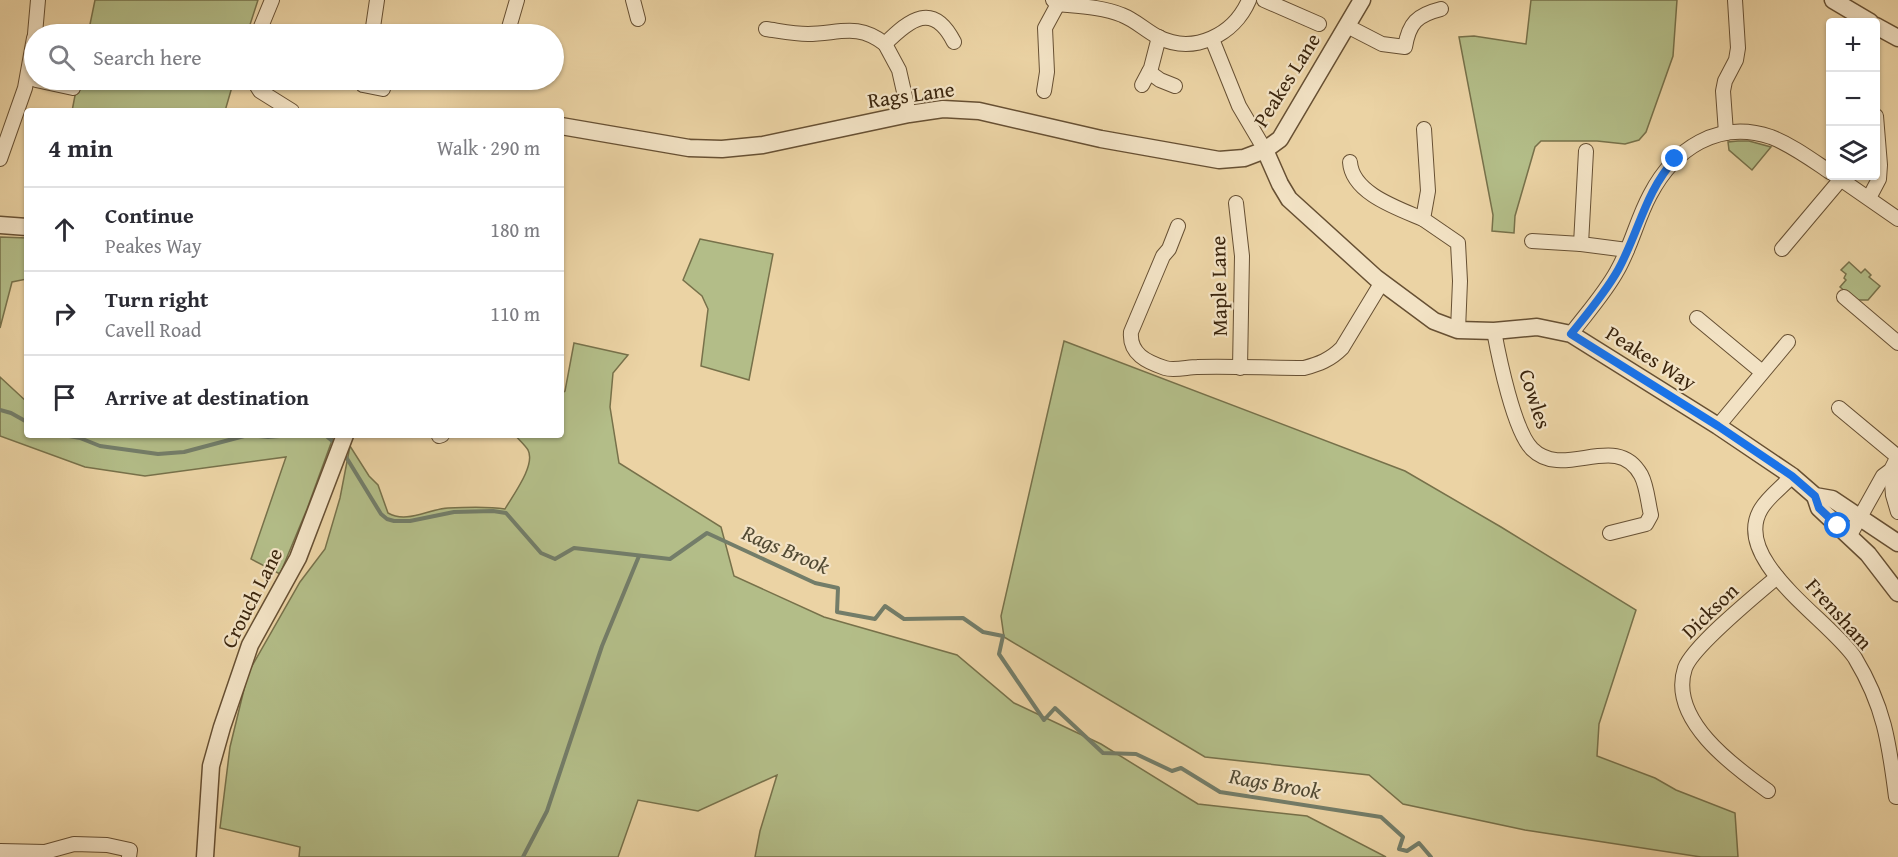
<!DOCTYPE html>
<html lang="en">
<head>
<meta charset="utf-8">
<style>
  body { margin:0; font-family:"Gentium Book Plus",serif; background:#f2f2f3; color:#2b2b33 }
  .controls { position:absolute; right:18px; top:18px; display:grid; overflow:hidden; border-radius:6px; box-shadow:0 2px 4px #0004 }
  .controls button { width:54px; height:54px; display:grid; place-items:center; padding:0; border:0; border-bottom:2px solid #e1e1e2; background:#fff; color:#2b2b33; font:30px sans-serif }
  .stop { position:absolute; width:18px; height:18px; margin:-14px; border:4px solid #1a73e8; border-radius:50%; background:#fff }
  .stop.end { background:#1a73e8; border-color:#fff; box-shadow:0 2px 6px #0008 }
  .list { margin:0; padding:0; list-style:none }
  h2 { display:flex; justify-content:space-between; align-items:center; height:78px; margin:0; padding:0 24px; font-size:26px }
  h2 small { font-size:20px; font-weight:400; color:#7c7c81 }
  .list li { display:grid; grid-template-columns:39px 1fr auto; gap:18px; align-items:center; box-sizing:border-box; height:84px; padding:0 24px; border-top:2px solid #e1e1e2 }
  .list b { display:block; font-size:22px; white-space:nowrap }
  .list p { margin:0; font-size:20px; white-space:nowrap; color:#7c7c81 }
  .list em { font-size:20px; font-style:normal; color:#7c7c81 }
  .icon { flex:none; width:33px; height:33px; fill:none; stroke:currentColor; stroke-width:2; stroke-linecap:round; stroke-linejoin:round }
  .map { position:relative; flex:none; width:1898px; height:857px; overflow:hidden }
  .search { position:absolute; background:#fff; box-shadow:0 2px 4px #0004; left:24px; top:24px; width:540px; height:66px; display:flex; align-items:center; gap:15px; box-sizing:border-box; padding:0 21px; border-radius:33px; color:#7c7c81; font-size:22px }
  .panel { position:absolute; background:#fff; box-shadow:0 2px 4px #0004; left:24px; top:108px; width:540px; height:330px; border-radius:6px }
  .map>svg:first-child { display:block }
</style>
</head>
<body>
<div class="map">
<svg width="1898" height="857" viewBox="0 0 1898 857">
  <rect width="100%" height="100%" fill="#ebd3a4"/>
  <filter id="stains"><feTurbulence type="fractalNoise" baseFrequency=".00333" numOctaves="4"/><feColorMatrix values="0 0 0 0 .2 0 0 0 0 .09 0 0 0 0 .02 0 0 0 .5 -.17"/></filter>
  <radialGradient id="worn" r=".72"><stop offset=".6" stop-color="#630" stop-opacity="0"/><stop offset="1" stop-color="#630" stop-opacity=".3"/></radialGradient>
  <g fill="#b3bd88" stroke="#77714a" stroke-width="1.5">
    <path d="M95 0H258L247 34H88Z"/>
    <path d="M1531 0H1677L1673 56 1646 132 1639 140 1625 144 1597 141H1541L1535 147 1515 216 1514 233 1492 231 1493 215 1459 37 1474 36 1526 44Z"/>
    <path d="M78 80H234L225 111H72Z"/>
    <path d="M1738 141H1749L1771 147 1752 170 1729 150 1728 142Z"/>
    <path d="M0 237 27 238V279L12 282 0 328Z"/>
    <path d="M700 239 773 254 749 380 701 366 708 309 702 296 683 280Z"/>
    <path d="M1849 262 1861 273 1865 269 1871 275 1869 277 1880 286 1868 300H1855L1840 287 1846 280 1844 278 1846 274 1841 270Z"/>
    <path d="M1064 341 1405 471 1501 527 1636 610 1599 724 1597 756 1655 778 1676 790 1735 813 1738 857H1701L1525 830 1403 804 1369 775 1205 757 1004 637 1001 616Z"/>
    <path d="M574 343 628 355 613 373 610 407 619 463 721 527 734 576 824 617 957 655 1014 703 1101 744 1198 804 1307 816 1386 857H755L760 831 777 775 698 811 638 800 618 857H299L300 847 220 828 230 747 248 673 300 582 325 549 340 498 350 446 369 476 378 485 388 513C407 524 428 509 448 508 467 507 487 506 505 509 513 495 536 465 528 450 525 445 519 440 515 435H561V394L565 391Z"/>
    <path d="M0 377 27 402V435H334L307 509 280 574 251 559 286 457 145 476 85 467 0 436Z"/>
  </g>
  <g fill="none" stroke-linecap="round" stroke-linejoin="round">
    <g stroke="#737d69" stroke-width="4">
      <path d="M0 410 11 413 27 422"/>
      <path d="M64 435 80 438 100 446 158 454 184 452 248 435 268 437 291 435"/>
      <path d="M325 435 336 444"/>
      <path d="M343 452 381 514 387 519 394 521H410L454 512 493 511 506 513 541 553 555 559 574 548 670 559 707 533 815 583 838 588 837 612 875 619 885 606 904 619 963 618 983 632 1003 636 999 654 1044 720 1055 708 1103 753 1136 754 1172 771 1181 768 1220 792 1381 817 1403 837 1399 849 1407 851 1419 843 1431 857"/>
      <path d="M523 857 547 811 602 646 639 556"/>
    </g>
    <g stroke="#675033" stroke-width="16">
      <g id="minor">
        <path d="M633 0 638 19"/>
        <path d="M1053 0 1058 4C1078 6 1103 7 1122 15 1135 20 1145 30 1158 37 1194 55 1234 35 1249 0"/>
        <path d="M1264 0 1319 24"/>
        <path d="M1347 26 1382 44 1405 47C1409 23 1417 15 1441 9"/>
        <path d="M766 29C780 31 794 34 808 34 838 34 857 22 885 44 910 19 933 1 954 42"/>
        <path d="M508 31 517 0"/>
        <path d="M35 34 38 0"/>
        <path d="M258 34 272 0"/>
        <path d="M372 34 377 0"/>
        <path d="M1212 39 1239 106 1265 150"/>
        <path d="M885 44 899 70 909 114"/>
        <path d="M1149 72 1160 80 1175 86"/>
        <path d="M36 80 73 88"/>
        <path d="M253 80 260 91 292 111"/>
        <path d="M365 80 363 85 383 89"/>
        <path d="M1142 85 1151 68 1159 37"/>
        <path d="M1044 91 1047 72 1045 28 1058 4"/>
        <path d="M1424 129 1428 191 1423 219 1458 243 1460 281 1458 330"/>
        <path d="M1726 133 1723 91 1725 81 1736 60 1738 48 1735 0"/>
        <path d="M1586 151 1581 244 1627 250"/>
        <path d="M0 159 25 88 34 38"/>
        <path d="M1350 162C1352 193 1397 208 1423 219"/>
        <path d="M1836 176 1898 219"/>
        <path d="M1869 198 1879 179 1880 165 1876 116"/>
        <path d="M1236 203 1242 256 1240 368"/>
        <path d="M1178 226 1169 249 1163 256 1131 332C1129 354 1147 362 1165 368 1174 371 1188 367 1197 367 1233 366 1268 368 1304 368 1319 364 1330 360 1342 348L1382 282"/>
        <path d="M1532 241 1581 244"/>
        <path d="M1782 249 1841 179"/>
        <path d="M1844 297 1898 343"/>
        <path d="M1697 318 1762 372"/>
        <path d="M1494 331C1499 358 1514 431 1532 449 1564 481 1616 430 1641 475 1647 486 1648 503 1651 515L1646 524 1610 533"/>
        <path d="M1571 334C1586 314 1605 293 1617 271 1631 247 1637 219 1650 195 1674 149 1718 119 1771 137 1792 145 1812 160 1830 172"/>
        <path d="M1839 408 1898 457"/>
        <path d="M1718 426 1788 342"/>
        <path d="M439 436 442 435"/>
        <path d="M1891 470 1893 495 1898 512"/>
        <path d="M1792 476C1782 487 1768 497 1761 509 1730 560 1831 621 1855 658 1884 706 1889 742 1896 797"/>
        <path d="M1850 535 1883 476 1891 470 1898 456"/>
        <path d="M1768 791C1733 766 1668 719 1685 668 1693 646 1757 594 1777 577"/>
        <path d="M0 851 45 852 74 844 107 845 130 850 129 857"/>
      </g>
    </g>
    <g stroke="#675033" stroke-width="19">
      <g id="tertiary">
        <path d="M1833 0 1870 22"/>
        <path d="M1876 26 1898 38"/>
        <path d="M561 126 689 148 722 149 763 145 909 114 943 109 979 111 1101 139 1219 160 1244 158 1265 150 1280 139 1362 0"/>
        <path d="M1265 150 1280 184 1289 199 1376 278 1434 321 1458 330 1494 331 1537 327 1571 334 1718 426 1792 476 1815 496 1832 499 1898 543"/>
        <path d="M0 225 27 227"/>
        <path d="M1815 496 1819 508 1868 554 1898 593"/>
        <path d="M205 857 211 766 222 727 250 645 298 558 345 435"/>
      </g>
    </g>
    <use href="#minor" stroke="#f2e2c4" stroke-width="14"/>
    <use href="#tertiary" stroke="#f2e2c4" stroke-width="16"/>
  </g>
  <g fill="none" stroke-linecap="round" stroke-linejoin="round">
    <path stroke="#1a73e8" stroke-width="8" d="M1675 159C1645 192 1639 232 1618 270 1605 293 1587 314 1571 334L1718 426 1792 476 1815 496 1819 508 1838 526"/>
  </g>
  <g text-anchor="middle" stroke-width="4.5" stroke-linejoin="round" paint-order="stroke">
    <g font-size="21" fill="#3b250d" stroke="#f2e2c4">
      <text transform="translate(1287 80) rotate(-58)" y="7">Peakes Lane</text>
      <text transform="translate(911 95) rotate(-8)" y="7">Rags Lane</text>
      <text transform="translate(1219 286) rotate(-91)" y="7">Maple Lane</text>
      <text transform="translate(1651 358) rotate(32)" y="7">Peakes Way</text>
      <text transform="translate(1535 399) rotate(72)" y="7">Cowles</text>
      <text transform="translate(252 598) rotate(-63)" y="7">Crouch Lane</text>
      <text transform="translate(1710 611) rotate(-44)" y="7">Dickson</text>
      <text transform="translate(1839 614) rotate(48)" y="7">Frensham</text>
    </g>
    <g font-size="22" font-style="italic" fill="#524a33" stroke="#f2e2c4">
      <text transform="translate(786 549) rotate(23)" y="8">Rags Brook</text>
      <text transform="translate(1275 783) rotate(10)" y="8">Rags Brook</text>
    </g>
  </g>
  <rect width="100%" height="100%" filter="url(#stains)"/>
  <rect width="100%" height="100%" fill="url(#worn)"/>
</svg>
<div class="controls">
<button>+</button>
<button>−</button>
<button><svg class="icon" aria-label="layers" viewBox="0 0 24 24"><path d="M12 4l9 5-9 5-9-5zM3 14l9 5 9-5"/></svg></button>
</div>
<div class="stop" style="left:1838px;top:526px"></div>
<div class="stop end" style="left:1675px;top:159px"></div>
<div class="search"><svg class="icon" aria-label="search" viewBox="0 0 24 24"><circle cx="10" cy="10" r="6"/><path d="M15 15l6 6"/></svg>Search here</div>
<section class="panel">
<h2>4 min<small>Walk · 290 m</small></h2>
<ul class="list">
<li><svg class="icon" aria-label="ahead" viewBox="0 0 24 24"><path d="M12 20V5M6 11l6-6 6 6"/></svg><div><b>Continue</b><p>Peakes Way</p></div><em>180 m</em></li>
<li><svg class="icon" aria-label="right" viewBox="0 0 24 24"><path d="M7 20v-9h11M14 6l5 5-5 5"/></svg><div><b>Turn right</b><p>Cavell Road</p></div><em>110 m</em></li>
<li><svg class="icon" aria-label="arrive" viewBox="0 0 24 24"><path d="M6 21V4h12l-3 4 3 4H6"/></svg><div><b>Arrive at destination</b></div></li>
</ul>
</section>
</div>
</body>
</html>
